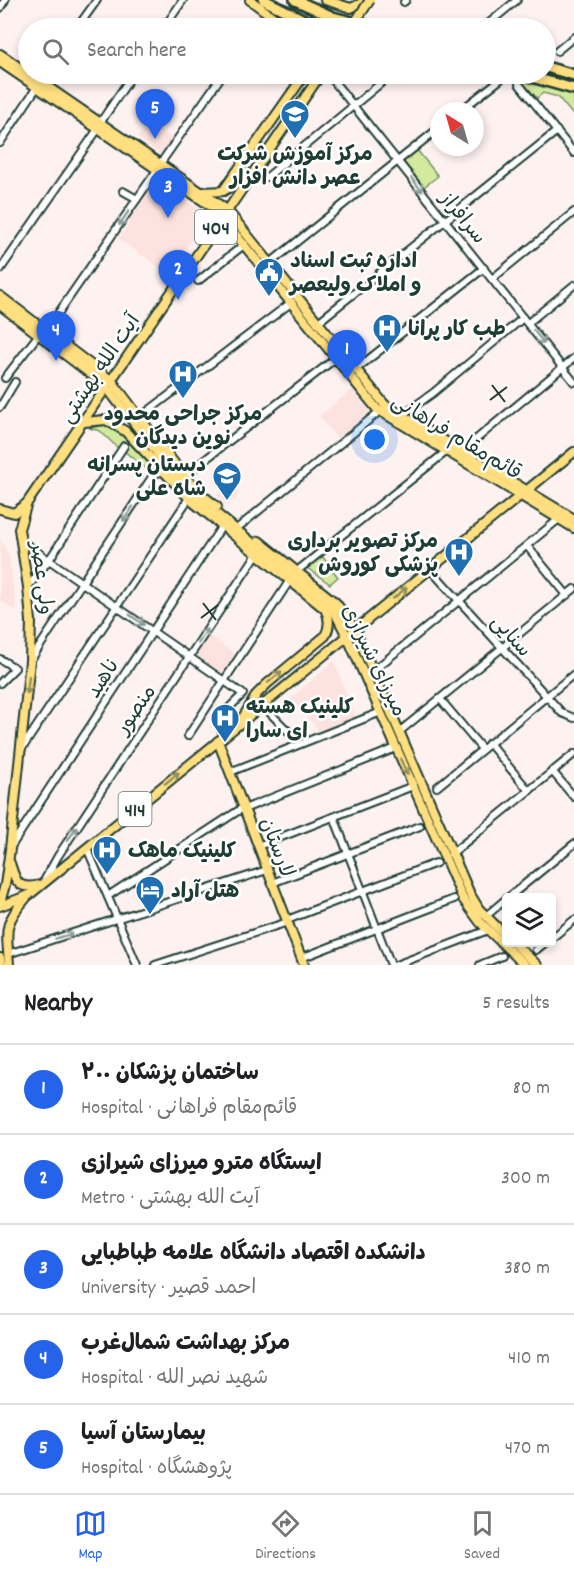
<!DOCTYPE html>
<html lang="en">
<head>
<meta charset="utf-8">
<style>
  body { margin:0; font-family:Dekko,"Playpen Sans Arabic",sans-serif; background:#f6f6f6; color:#202124 }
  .controls { position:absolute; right:18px; bottom:18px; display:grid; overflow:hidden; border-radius:6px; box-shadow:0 3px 9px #0003 }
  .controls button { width:54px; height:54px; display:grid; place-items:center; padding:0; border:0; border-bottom:2px solid #e0e0e0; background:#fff; color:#202124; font:30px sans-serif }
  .compass { position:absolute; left:430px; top:102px; width:54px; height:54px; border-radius:50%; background:#fff; box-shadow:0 3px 9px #0003; rotate:323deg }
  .you { position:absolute; left:375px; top:440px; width:21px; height:21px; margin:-15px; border:4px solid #fff; border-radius:50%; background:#1a73e8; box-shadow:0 0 0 9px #1a73e833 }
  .badge { display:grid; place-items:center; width:39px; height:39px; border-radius:50%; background:#2563eb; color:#fff; font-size:20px; font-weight:700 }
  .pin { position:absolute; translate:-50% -50px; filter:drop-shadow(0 2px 3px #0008) }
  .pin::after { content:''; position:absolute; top:32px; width:21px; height:18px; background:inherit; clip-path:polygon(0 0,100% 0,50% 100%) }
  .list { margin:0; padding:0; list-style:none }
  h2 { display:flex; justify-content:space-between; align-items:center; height:78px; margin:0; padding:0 24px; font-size:26px }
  h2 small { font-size:20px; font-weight:400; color:#757577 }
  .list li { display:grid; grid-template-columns:39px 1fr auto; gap:18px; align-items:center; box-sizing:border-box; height:90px; padding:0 24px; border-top:2px solid #e0e0e0 }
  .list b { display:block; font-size:22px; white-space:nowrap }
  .list p { margin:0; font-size:20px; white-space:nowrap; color:#757577 }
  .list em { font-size:20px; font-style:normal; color:#757577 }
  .icon { flex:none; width:33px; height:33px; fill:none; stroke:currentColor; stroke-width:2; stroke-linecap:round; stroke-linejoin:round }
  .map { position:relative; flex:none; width:574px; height:965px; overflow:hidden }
  .search { position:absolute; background:#fff; box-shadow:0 3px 9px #0003; left:18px; right:18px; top:18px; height:66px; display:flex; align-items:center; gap:15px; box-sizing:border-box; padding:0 21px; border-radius:33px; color:#757577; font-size:22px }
  .sheet { height:528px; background:#fff }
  nav { display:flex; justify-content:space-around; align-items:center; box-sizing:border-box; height:84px; border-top:2px solid #e0e0e0; background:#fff; font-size:16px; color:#757577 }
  nav a { display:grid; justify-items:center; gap:3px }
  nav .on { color:#2563eb }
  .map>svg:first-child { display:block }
</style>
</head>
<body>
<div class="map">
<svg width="574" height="965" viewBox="0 0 574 965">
  <rect width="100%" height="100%" fill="#fef2f1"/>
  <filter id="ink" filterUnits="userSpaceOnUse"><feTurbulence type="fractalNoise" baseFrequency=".0167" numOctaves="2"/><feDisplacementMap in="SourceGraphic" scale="12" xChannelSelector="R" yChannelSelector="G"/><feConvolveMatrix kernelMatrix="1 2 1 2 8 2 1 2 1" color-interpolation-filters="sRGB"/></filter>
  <g filter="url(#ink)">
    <g fill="#fde3e0">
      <path d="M148 122 174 140 163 156 137 138Z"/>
      <path d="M156 179 208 215 169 274 118 239 130 223 128 220Z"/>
      <path d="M353 389 373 414 339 441 319 416Z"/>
      <path d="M230 485 239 494 227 506 217 495Z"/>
      <path d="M0 538 9 556 17 612 0 601Z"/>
      <path d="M208 635 237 655 224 674 195 655Z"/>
      <path d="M334 661 356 717 320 732 290 699Z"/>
    </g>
    <g fill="#d2e99e" stroke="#789369" stroke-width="1.5">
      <path d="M483 74C516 73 544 84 574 94V112L572 114 558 97 543 93 537 98 525 85Z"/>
      <path d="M417 150 438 176 424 187 403 161Z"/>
      <path d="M106 425 117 430 156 466 152 473 124 451 123 445 119 449 100 431 89 428Z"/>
      <path d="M322 556 338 577 330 584 307 568Z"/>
    </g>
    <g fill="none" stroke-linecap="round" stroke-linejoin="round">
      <g stroke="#1f3d34" stroke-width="10">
        <g id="minor">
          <path d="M404 2 406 0"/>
          <path d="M0 8 5 0"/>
          <path d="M489 23 517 0"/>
          <path d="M77 28 97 0"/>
          <path d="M164 28 183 0"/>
          <path d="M557 51 574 37"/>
          <path d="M328 74 574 382"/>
          <path d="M40 82 46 74"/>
          <path d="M519 84 574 153"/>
          <path d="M460 111 501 79"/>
          <path d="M100 123 133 74"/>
          <path d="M0 143 37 87"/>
          <path d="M160 164 223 74"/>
          <path d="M267 177 392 74"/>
          <path d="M123 191 137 199"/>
          <path d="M269 264 439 128"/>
          <path d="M0 270 98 129"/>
          <path d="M492 279 574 212"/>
          <path d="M198 281 245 244"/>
          <path d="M317 323 557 131"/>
          <path d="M528 323 574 285"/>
          <path d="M46 331 157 170"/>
          <path d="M355 370 484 268"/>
          <path d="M5 378 39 334"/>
          <path d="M0 407 15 382"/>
          <path d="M402 415 433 393 523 318"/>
          <path d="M139 418 292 302"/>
          <path d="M462 451 574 358"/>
          <path d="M184 476 336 358"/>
          <path d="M240 526 380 411"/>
          <path d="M20 540 243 694 221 716 218 723 222 731 231 729"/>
          <path d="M527 546 567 595"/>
          <path d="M430 569 562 713 574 718"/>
          <path d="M297 571 447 451"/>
          <path d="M28 587 49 560 124 446"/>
          <path d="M0 659 15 668 0 683"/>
          <path d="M30 661 152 477 157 473 164 471"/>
          <path d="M379 666 559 519"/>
          <path d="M440 699 482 749"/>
          <path d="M262 705 292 735"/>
          <path d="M399 732 574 589"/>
          <path d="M188 736 290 580"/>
          <path d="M489 743 529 791"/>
          <path d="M21 750 189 498"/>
          <path d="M552 771 574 797"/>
          <path d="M230 772 381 712"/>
          <path d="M437 787 574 674"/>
          <path d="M244 809 396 748"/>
          <path d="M334 817 391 965"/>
          <path d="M258 846 413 786"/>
          <path d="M10 848 222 526"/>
          <path d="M87 848 137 965"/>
          <path d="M451 854 574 754"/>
          <path d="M44 881 58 856 257 554"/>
          <path d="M272 883 420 826"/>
          <path d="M108 896 244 807"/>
          <path d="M509 897 574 844"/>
          <path d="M486 916 506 899"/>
          <path d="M287 920 436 863"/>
          <path d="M552 938 574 920"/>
          <path d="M536 950 546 942"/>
          <path d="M8 954 267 870"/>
          <path d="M301 958 454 899"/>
          <path d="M155 965 288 922"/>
          <path d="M396 965 488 930"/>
          <path d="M480 965 502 956"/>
        </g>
      </g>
      <g stroke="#1f3d34" stroke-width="12">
        <g id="major">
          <path d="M250 0 288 28"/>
          <path d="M325 0 351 8 368 0"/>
          <path d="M0 54 227 210 385 405 574 519"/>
          <path d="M0 62 215 209 377 409 574 528"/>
          <path d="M223 191 305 74"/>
          <path d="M203 192 223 191 249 177"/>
          <path d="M0 296 112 381 184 476 200 493 217 507"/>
          <path d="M0 305 97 379 107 388 158 454 197 498 332 607 347 636 463 899 480 922 525 965"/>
          <path d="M84 422 106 420 125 431 193 502 325 609C330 618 330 627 325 636L267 684 257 694 242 719"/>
          <path d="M0 509 14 513 26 504"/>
          <path d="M259 541 336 603 355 630 470 894 479 909 506 936"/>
          <path d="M218 741 304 965"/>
          <path d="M10 863C16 882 17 890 40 885"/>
          <path d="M0 903 5 885 10 849 30 661 31 621 28 587 19 529 27 503 321 74"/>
          <path d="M0 906 29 895 574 452"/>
          <path d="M513 942 537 965"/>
          <path d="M0 958 1 965"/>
          <path d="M9 965C7 931 2 925 26 898"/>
        </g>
      </g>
      <g stroke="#1f3d34" stroke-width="14">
        <g id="highway">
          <path d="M264 0 304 20 327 28"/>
          <path d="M295 0 333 17 375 28"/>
          <path d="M546 67 574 75"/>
          <path d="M521 74 574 89"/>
        </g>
      </g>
      <use href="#minor" stroke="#fff" stroke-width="6"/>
      <use href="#major" stroke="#ffdf80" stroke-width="8"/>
      <use href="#highway" stroke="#ffdf80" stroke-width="9"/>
      <g stroke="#1f3d34" stroke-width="12" stroke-linecap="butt">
        <path id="major-bridge" d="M351 28 370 0"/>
      </g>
      <use href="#major-bridge" stroke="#ffdf80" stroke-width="8"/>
    </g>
    <defs><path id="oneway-shaft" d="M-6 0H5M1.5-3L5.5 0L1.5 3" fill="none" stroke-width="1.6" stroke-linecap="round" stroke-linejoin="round" transform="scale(1.5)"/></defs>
    <g stroke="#8f9e9a">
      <use href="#oneway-shaft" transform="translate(417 185) rotate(51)"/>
      <use href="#oneway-shaft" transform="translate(124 218) rotate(124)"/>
      <use href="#oneway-shaft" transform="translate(539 337) rotate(51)"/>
      <use href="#oneway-shaft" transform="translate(128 514) rotate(124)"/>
      <use href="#oneway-shaft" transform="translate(137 620) rotate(35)"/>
      <use href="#oneway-shaft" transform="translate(203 636) rotate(-57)"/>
      <use href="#oneway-shaft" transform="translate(72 834) rotate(-56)"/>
      <use href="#oneway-shaft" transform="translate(64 936) rotate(-17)"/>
    </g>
    <g stroke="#8f8e5a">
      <use href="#oneway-shaft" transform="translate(400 593) rotate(-39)"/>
      <use href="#oneway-shaft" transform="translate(275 677) rotate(-39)"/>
      <use href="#oneway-shaft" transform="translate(28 685) rotate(96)"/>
      <use href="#oneway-shaft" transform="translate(404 767) rotate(66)"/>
      <use href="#oneway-shaft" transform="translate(172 778) rotate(-39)"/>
    </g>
  </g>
  <path fill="none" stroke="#1f3d34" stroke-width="2" d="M492 385 505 402M490 400 507 387M203 603 216 620M201 618 218 605"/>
  <defs>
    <g id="school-pin" transform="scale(1.5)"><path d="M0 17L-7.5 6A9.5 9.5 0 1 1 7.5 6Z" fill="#1f6fb2" stroke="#fff"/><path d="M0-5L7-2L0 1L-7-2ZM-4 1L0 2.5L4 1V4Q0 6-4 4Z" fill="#fff"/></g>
    <g id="civic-pin" transform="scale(1.5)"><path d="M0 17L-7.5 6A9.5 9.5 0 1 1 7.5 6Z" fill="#1f6fb2" stroke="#fff"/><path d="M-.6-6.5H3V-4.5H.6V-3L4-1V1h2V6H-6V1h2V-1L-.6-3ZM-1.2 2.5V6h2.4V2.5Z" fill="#fff"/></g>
    <g id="hospital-pin" transform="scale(1.5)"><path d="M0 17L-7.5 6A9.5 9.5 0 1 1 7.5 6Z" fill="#1f6fb2" stroke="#fff"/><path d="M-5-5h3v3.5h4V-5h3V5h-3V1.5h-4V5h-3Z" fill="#fff"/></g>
    <g id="hotel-pin" transform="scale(1.5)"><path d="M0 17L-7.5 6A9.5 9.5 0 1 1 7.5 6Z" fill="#1f6fb2" stroke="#fff"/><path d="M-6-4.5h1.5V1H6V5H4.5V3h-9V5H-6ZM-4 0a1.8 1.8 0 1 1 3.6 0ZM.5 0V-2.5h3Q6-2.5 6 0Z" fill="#fff"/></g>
  </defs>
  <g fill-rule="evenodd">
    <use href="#school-pin" x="295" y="114"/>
    <use href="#civic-pin" x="269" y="272"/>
    <use href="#hospital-pin" x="387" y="328"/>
    <use href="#hospital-pin" x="183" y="374"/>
    <use href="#school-pin" x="227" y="476"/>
    <use href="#hospital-pin" x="459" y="552"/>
    <use href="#hospital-pin" x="225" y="718"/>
    <use href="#hospital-pin" x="107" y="850"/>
    <use href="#hotel-pin" x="150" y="890"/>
  </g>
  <g text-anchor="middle" stroke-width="5" stroke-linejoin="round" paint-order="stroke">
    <g fill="#fff" stroke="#627771" stroke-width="1.5">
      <rect x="195" y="210" width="42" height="34" rx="4.5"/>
      <rect x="118.5" y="792" width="33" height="34" rx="4.5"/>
    </g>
    <g font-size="20" font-weight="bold" fill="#1f3d34">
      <text x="216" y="234">404</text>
      <text x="135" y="816">414</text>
    </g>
    <g font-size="21" font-weight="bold" fill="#1f3d34" stroke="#fff" text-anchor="start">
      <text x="295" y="160" text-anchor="middle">مرکز آموزش شرکت<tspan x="295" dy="24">عصر دانش افزار</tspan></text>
      <text x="290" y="267">اداره ثبت اسناد<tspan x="290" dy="24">و املاک ولیعصر</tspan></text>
      <text x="408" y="335">طب کار پرانا</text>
      <text x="183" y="420" text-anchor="middle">مرکز جراحی محدود<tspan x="183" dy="24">نوین دیدگان</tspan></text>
      <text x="206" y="471" text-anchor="end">دبستان پسرانه<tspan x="206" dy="24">شاه علی</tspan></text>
      <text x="438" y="547" text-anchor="end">مرکز تصویر برداری<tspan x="438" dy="24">پزشکی کوروش</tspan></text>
      <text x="246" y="713">کلینیک هسته<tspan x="246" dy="24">ای سارا</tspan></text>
      <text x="128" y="857">کلینیک ماهک</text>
      <text x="171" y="897">هتل آراد</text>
    </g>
    <g font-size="21" fill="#1f3d34" stroke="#fff">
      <text transform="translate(464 217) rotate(51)" y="7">سرافراز</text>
      <text transform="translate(99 368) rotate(-56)" y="7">آیت الله بهشتی</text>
      <text transform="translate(457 436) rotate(31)" y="7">قائم‌مقام فراهانی</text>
      <text transform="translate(43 578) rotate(83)" y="7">ولی عصر</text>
      <text transform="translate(512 635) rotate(48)" y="7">سنایی</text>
      <text transform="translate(375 660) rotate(64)" y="7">میرزای شیرازی</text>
      <text transform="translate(102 678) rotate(-57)" y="7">ناهید</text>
      <text transform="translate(135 709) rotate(-56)" y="7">منصور</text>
      <text transform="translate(278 847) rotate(69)" y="7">لارستان</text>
    </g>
  </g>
</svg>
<div class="controls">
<button><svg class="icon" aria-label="layers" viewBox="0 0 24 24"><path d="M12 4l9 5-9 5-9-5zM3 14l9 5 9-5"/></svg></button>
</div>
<svg class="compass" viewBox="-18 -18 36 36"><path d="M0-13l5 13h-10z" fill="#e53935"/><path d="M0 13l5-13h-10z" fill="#757577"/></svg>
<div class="you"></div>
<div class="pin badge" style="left:347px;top:380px">1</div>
<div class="pin badge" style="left:178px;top:300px">2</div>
<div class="pin badge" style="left:168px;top:218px">3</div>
<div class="pin badge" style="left:56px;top:361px">4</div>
<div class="pin badge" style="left:155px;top:139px">5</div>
<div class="search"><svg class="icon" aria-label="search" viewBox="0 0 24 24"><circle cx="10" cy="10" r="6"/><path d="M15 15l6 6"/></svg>Search here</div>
</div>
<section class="sheet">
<h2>Nearby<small>5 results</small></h2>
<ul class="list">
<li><span class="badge">1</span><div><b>ساختمان پزشکان ۲۰۰</b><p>Hospital · قائم‌مقام فراهانی</p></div><em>80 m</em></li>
<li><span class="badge">2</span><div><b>ایستگاه مترو میرزای شیرازی</b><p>Metro · آیت الله بهشتی</p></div><em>300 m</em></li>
<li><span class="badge">3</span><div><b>دانشکده اقتصاد دانشگاه علامه طباطبایی</b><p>University · احمد قصیر</p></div><em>380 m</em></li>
<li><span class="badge">4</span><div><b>مرکز بهداشت شمال‌غرب</b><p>Hospital · شهید نصر الله</p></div><em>410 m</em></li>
<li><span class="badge">5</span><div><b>بیمارستان آسیا</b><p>Hospital · پژوهشگاه</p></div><em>470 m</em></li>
</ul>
</section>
<nav>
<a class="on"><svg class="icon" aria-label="map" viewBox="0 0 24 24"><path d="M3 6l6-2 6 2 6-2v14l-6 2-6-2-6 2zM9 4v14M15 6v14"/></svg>Map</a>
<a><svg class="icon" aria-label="directions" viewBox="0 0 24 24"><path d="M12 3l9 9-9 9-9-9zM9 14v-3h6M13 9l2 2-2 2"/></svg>Directions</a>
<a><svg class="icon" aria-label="saved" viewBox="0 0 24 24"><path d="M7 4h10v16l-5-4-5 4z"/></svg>Saved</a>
</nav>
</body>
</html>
